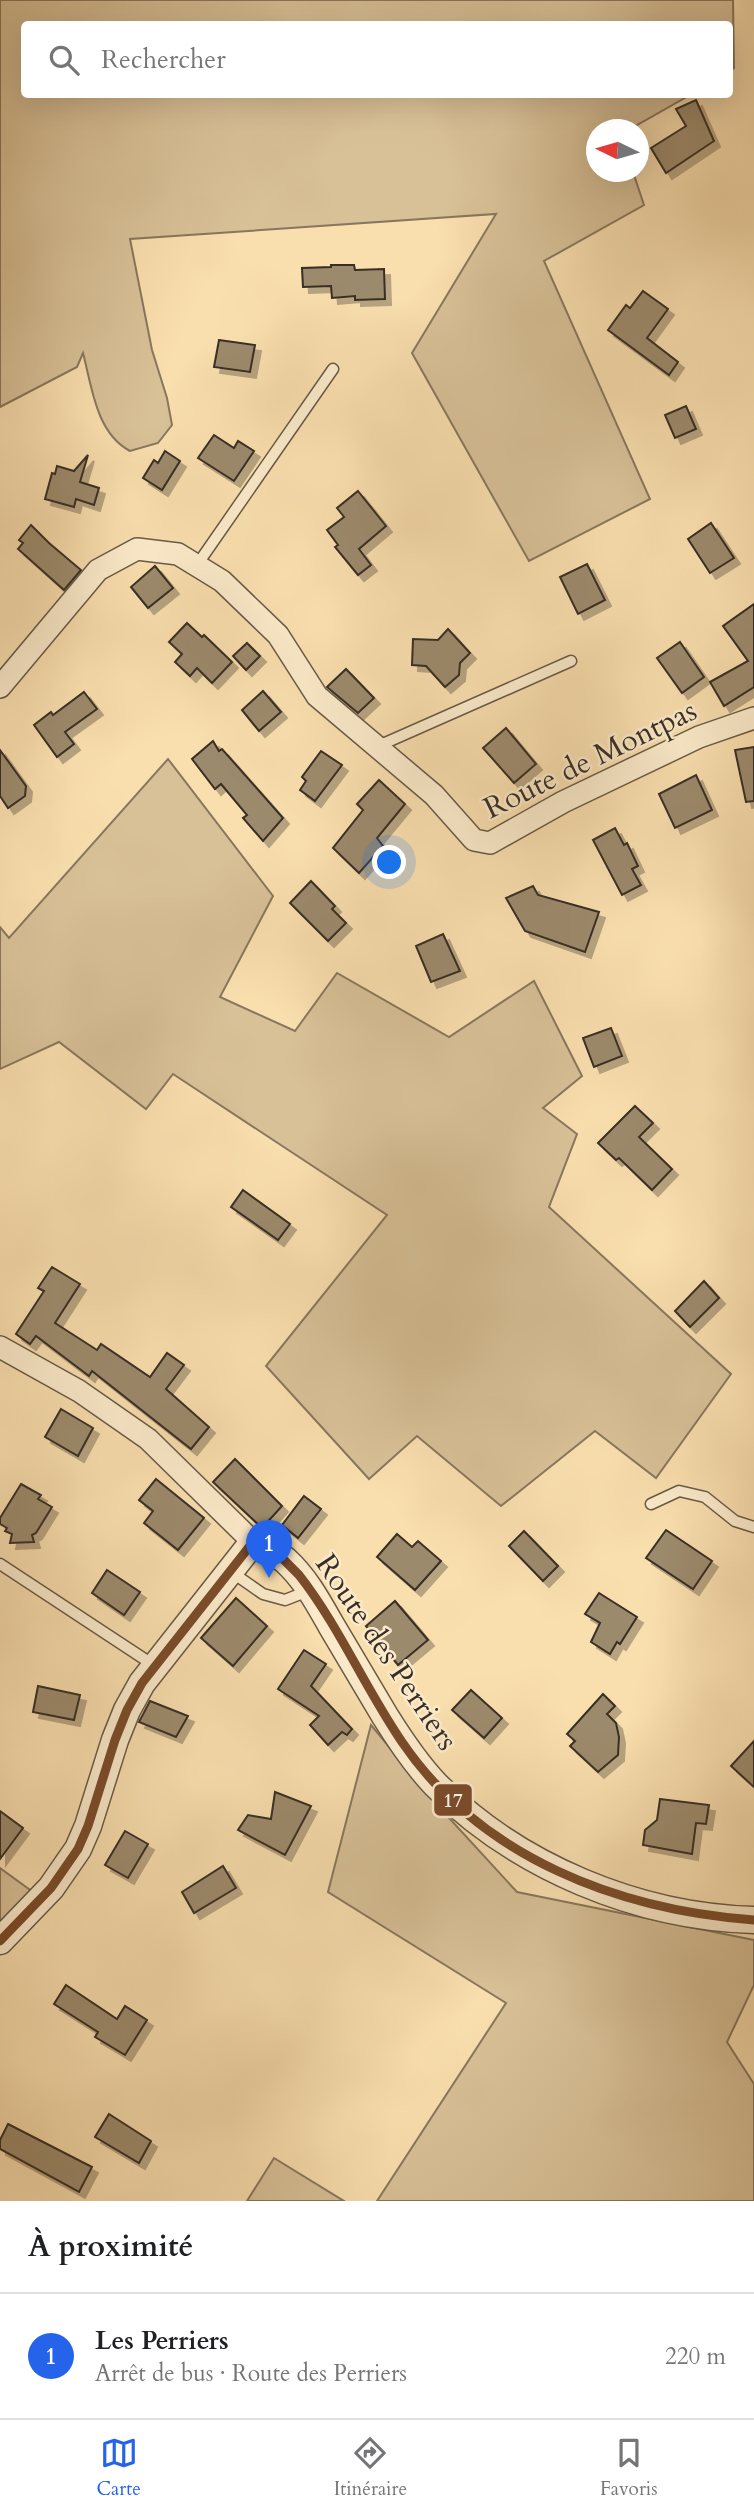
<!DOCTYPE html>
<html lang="fr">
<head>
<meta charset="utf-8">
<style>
  body { margin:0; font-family:Cardo,serif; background:#f6f6f6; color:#202124 }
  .compass { position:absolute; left:586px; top:119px; width:63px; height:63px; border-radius:50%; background:#fff; box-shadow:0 7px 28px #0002; rotate:275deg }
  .you { position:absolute; left:390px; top:863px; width:24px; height:24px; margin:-18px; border:5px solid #fff; border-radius:50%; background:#1a73e8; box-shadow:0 0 0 10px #1a73e833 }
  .badge { display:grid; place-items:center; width:46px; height:46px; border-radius:50%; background:#2563eb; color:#fff; font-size:23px; font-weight:700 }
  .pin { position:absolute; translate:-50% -58px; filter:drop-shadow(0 2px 4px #0008) }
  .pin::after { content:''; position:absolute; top:37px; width:24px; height:21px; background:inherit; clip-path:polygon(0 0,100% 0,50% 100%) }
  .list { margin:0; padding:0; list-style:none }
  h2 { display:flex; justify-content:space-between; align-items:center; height:91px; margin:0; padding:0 28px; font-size:30px }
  h2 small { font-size:23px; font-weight:400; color:#757577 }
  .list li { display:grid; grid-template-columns:46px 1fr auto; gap:21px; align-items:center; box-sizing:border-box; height:126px; padding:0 28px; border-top:2px solid #e0e0e0 }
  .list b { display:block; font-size:26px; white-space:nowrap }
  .list p { margin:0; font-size:23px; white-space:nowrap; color:#757577 }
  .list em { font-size:23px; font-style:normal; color:#757577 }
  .icon { flex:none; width:38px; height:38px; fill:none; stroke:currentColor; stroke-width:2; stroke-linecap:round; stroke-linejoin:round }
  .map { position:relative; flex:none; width:754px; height:2201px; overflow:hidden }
  .search { position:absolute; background:#fff; box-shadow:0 7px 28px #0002; left:21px; right:21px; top:21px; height:77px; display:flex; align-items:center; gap:18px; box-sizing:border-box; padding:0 24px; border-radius:7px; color:#757577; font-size:26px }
  .sheet { height:217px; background:#fff }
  nav { display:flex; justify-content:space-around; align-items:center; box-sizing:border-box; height:98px; border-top:2px solid #e0e0e0; background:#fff; font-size:19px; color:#757577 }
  nav a { display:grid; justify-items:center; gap:4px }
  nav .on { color:#2563eb }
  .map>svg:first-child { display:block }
</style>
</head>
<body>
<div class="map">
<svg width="754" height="2201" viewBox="0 0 754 2201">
  <defs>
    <filter id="shadow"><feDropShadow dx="6" dy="6" stdDeviation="0" flood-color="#0004"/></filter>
  </defs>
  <rect width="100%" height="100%" fill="#f9deae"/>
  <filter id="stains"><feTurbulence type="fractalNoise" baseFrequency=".00286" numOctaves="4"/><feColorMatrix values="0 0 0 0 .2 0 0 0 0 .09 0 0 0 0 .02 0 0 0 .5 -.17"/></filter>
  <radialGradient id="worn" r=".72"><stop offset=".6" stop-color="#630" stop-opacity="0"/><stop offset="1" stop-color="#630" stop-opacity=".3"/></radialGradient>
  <g fill="#d8c097" stroke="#88775e" stroke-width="2">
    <path d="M0 0H733L734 68 730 71V24H24V94L690 95 630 129 596 130V172H633L644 205 544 261 650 499 529 561 412 353 496 214 130 239 152 350 167 398 172 425 158 443 130 451C96 433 92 387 83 353L77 367 0 407Z"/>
    <path d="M168 759 273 896 220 997 295 1031 337 973 449 1037 534 981 582 1076 543 1108 577 1134 549 1207 731 1374 656 1478 595 1431 501 1506 417 1436 369 1479 266 1366 387 1215 173 1074 146 1109 59 1042 0 1069V927L9 938Z"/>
    <path d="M371 1725 439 1807 517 1892 754 1940V1985L727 2042 754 2084V2201H377L506 2003 328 1892Z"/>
    <path d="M0 1868 33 1892 0 1925Z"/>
    <path d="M274 2158 344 2201H247Z"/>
  </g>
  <g fill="#9c8a6c" stroke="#382e25" stroke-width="2" filter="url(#shadow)">
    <path d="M696 100 714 141 666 173 651 148 686 126 676 109Z"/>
    <path d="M331 265H354L355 270 384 269 385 299 355 300V296L332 298 331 286 303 287 302 268 331 267Z"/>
    <path d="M643 291 668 309 647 338 678 362 669 375 608 330 626 305 630 308Z"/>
    <path d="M219 340 255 345 250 372 214 367Z"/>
    <path d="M686 406 696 429 675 438 665 415Z"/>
    <path d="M214 435 234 448 238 441 254 451 234 481 198 458Z"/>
    <path d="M165 451 180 461 162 490 143 478 154 460 158 463Z"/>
    <path d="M88 455 80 482 99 488 94 505 76 499 74 507 45 499 52 473 55 474 57 466 74 471Z"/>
    <path d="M358 491 386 526 359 549 371 565 358 575 335 547 338 545 327 530 344 517 337 508Z"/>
    <path d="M711 523 734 558 710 573 688 539Z"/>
    <path d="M31 525 49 543 81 570 64 590 18 549 23 543 19 540Z"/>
    <path d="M587 564 605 600 578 614 560 577Z"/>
    <path d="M155 566 173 588 148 608 131 587Z"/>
    <path d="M754 604V687L724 706 710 682 748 661 723 626Z"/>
    <path d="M187 623 202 637 204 635 232 662 212 683 197 668 190 676 175 662 182 654 169 642Z"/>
    <path d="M448 629 470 653 460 663 459 675 445 687 426 666 412 665 413 639 438 640Z"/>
    <path d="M680 642 704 677 682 693 657 658Z"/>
    <path d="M247 643 260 656 246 670 233 656Z"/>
    <path d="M346 669 374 698 358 713 327 687Z"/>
    <path d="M263 691 281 712 259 731 242 710Z"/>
    <path d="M84 692 97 709 65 732 74 744 57 757 34 725 51 712 53 715Z"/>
    <path d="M506 728 536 764 514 783 483 748Z"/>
    <path d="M213 741 219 751 222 749 283 818 263 841 243 818 247 815 221 784 215 789 192 759Z"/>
    <path d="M754 747V801L746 802 735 750Z"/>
    <path d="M0 750 26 786 25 796 8 808 0 796Z"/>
    <path d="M321 751 342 765 315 801 300 790 306 781 302 777Z"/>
    <path d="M696 775 712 810 675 828 659 794Z"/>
    <path d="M379 780 405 804 377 838 383 846 359 873 333 848 363 810 357 804Z"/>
    <path d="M615 828 624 845 627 843 638 866 632 869 641 885 622 895 593 840Z"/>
    <path d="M311 881 335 906 332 909 346 923 328 941 290 903Z"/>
    <path d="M533 886 538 895 599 912 585 952 525 931 506 898Z"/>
    <path d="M443 934 460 971 431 982 416 946Z"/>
    <path d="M611 1028 622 1056 594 1067 583 1038Z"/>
    <path d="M635 1106 653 1123 639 1137 672 1169 652 1190 619 1158 616 1160 598 1143Z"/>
    <path d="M243 1190 290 1224 278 1240 231 1207Z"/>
    <path d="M52 1267 80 1284 55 1323 97 1350 101 1344 150 1377 167 1353 184 1365 166 1389 209 1427 191 1449 92 1371 89 1376 36 1336 30 1344 16 1334 44 1291 38 1288Z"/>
    <path d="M704 1281 719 1298 690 1327 675 1311Z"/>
    <path d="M61 1409 93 1428 78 1456 45 1437Z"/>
    <path d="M235 1459 282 1506 262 1528 213 1482Z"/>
    <path d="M156 1479 204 1518 178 1550 144 1523 153 1511 139 1500Z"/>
    <path d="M21 1484 41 1495 38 1499 52 1507 36 1533 32 1535 34 1542 10 1543 12 1534 5 1531 7 1528 0 1524V1518Z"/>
    <path d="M304 1496 321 1509 298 1538 282 1525Z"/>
    <path d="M666 1530 712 1561 693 1589 646 1558Z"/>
    <path d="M524 1531 558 1566 543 1581 509 1546Z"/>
    <path d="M397 1534 412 1547 418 1541 441 1561 415 1590 377 1557Z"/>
    <path d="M107 1570 140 1592 124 1615 92 1593Z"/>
    <path d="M599 1593 637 1617 620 1644 617 1642 610 1654 591 1642 600 1623 585 1614Z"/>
    <path d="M236 1598 267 1626 233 1666 201 1638Z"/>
    <path d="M395 1601 428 1640 398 1665 366 1626Z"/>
    <path d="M304 1650 326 1664 311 1686 352 1729 347 1735 342 1732 328 1745 310 1725 319 1716 278 1689Z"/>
    <path d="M38 1686 80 1695 74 1720 33 1712Z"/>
    <path d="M471 1690 502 1718 484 1738 452 1710Z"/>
    <path d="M603 1694 615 1706 607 1714 616 1723 619 1737 618 1755 598 1772 570 1746 575 1741 567 1734Z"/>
    <path d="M150 1701 188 1716 176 1737 139 1722Z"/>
    <path d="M754 1741V1787L731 1766Z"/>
    <path d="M275 1792 311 1806 285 1855 238 1830 248 1815 271 1819Z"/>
    <path d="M660 1799 709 1805 706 1824 696 1823 692 1854 643 1845 645 1830 657 1820Z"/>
    <path d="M0 1811 23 1828 0 1859Z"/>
    <path d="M125 1831 148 1844 128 1878 105 1865Z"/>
    <path d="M223 1866 236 1888 194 1913 182 1892Z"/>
    <path d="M66 1985 117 2019 125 2006 147 2020 125 2055 95 2037 98 2032 54 2004Z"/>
    <path d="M109 2114 151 2141 139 2163 95 2137Z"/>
    <path d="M8 2124 92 2167 79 2192 0 2149V2140Z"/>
  </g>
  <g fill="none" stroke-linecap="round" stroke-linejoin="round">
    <g stroke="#685a47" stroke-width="13">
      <g id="service">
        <path d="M197 565 333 369"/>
        <path d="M376 747 571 661"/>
        <path d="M651 1504 679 1491 705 1497 735 1521 754 1527"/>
        <path d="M0 1564 155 1666"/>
        <path d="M230 1571 263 1594 285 1600 308 1591"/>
      </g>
    </g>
    <g stroke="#685a47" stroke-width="24">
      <g id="minor">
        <path d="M0 687 98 570 137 549 178 554 222 581 278 635 317 696 434 795 474 840 490 843 563 802 699 737 754 718"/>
        <path d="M0 1347 79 1391 148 1439 253 1542"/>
      </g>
    </g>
    <g stroke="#685a47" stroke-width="29">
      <path id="tertiary" d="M0 1941 51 1888 78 1849 88 1826 115 1740 127 1710 142 1683 253 1542C263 1548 276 1553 285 1560 305 1578 318 1602 331 1625 349 1655 367 1686 385 1716 400 1740 416 1764 435 1784 517 1867 638 1917 754 1920"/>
    </g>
    <use href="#service" stroke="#fbeaca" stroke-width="10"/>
    <use href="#minor" stroke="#fbeaca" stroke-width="21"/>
    <use href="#tertiary" stroke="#fbeaca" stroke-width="26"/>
    <g stroke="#fbeaca" stroke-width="14">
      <g id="bus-1">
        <path d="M253 1542 281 1557 299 1575C339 1626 365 1688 402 1742 481 1858 619 1910 754 1920"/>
        <path d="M0 1941 51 1888 78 1849 88 1826 115 1740 127 1710 142 1683 253 1542"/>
      </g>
    </g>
    <use href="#bus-1" stroke="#7a4b2a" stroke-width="9"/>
  </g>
  <g text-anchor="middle" stroke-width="5" stroke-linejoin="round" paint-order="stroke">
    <g font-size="30" fill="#382e25" stroke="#fbeaca">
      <text transform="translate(590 759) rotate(-26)" y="10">Route de Montpas</text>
      <text transform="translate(387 1652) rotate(56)" y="10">Route des Perriers</text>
    </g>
  </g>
  <rect stroke="#fbeaca" stroke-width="2.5" x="433" y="1783" width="40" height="34" rx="7" fill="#7a4b2a"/>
  <g font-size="19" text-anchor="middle" font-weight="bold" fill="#fff">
    <text x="453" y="1807">17</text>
  </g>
  <rect width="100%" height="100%" filter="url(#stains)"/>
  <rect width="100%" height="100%" fill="url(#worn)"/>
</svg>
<svg class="compass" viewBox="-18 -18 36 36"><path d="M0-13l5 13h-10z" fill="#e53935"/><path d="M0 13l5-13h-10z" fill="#757577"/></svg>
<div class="you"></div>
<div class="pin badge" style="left:269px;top:1578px">1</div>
<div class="search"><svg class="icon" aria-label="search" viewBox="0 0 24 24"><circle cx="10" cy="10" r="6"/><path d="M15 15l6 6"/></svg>Rechercher</div>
</div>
<section class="sheet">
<h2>À proximité<small></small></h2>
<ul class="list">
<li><span class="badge">1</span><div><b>Les Perriers</b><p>Arrêt de bus · Route des Perriers</p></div><em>220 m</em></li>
</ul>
</section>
<nav>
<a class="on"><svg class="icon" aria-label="map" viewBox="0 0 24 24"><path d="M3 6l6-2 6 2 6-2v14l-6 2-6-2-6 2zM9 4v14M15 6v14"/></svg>Carte</a>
<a><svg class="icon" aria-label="directions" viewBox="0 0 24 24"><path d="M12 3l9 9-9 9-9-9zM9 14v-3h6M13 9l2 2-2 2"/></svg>Itinéraire</a>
<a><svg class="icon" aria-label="saved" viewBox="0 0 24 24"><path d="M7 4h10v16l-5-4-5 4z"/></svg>Favoris</a>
</nav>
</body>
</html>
